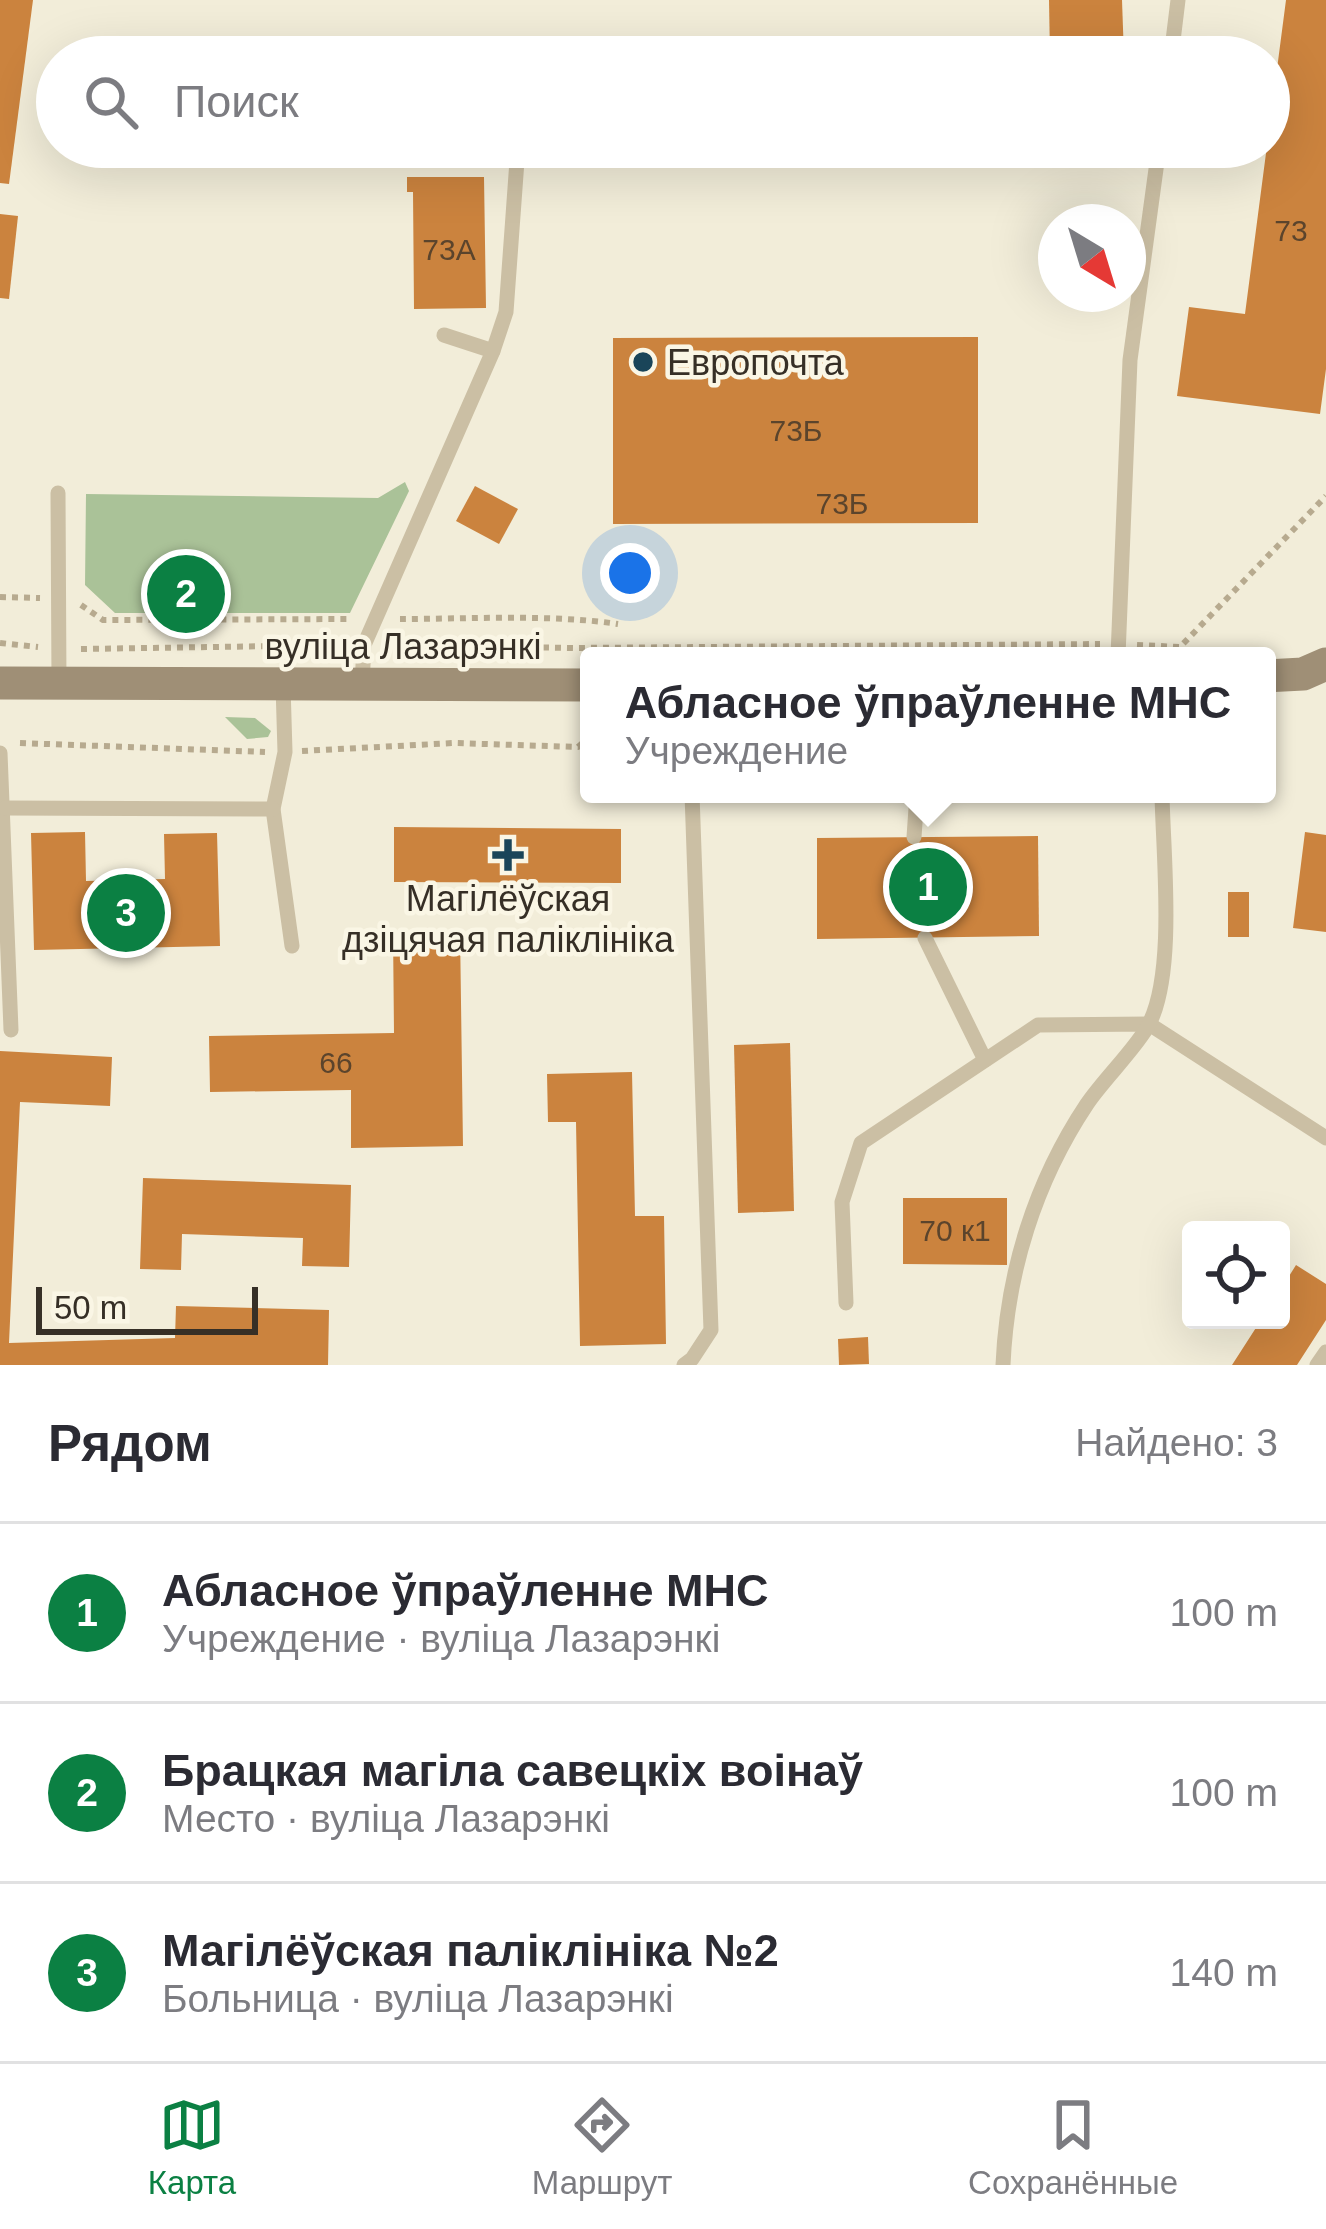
<!DOCTYPE html>
<html lang="ru">
<head>
<meta charset="utf-8">
<style>
  body { margin:0; font-family:Helvetica,sans-serif; background:#f7f7f7; color:#2b2b33 }
  .controls { position:absolute; right:36px; bottom:36px; display:grid; overflow:hidden; border-radius:12px; box-shadow:0 12px 48px #0002 }
  .controls button { width:108px; height:108px; display:grid; place-items:center; padding:0; border:0; border-bottom:3px solid #e1e1e2; background:#fff; color:#2b2b33; font:60px sans-serif }
  .compass { position:absolute; left:1038px; top:204px; width:108px; height:108px; border-radius:50%; background:#fff; box-shadow:0 12px 48px #0002; rotate:142deg }
  .scale { position:absolute; left:36px; bottom:30px; width:222px; box-sizing:border-box; padding-left:12px; border:6px solid #362f26; border-top:0; font-size:33px; line-height:42px; white-space:nowrap; color:#362f26; -webkit-text-stroke:9px #faf6e5; paint-order:stroke }
  .you { position:absolute; left:630px; top:573px; width:42px; height:42px; margin:-30px; border:9px solid #fff; border-radius:50%; background:#1a73e8; box-shadow:0 0 0 18px #1a73e833 }
  .badge { display:grid; place-items:center; width:78px; height:78px; border-radius:50%; background:#0b8043; color:#fff; font-size:39px; font-weight:700 }
  .pin { position:absolute; translate:-50% -50%; border:6px solid #fff; box-shadow:0 3px 12px #0006 }
  .popup { position:absolute; left:580px; top:647px; width:696px; height:156px; box-sizing:border-box; display:grid; place-content:center; border-radius:12px; background:#fff; filter:drop-shadow(0 3px 9px #0005); font-size:39px; white-space:nowrap; color:#7c7c81 }
  .popup b { font-size:45px; color:#2b2b33 }
  .popup::after { content:''; position:absolute; left:50%; top:100%; margin-left:-24px; border:24px solid transparent; border-top-color:#fff }
  .list { margin:0; padding:0; list-style:none }
  h2 { display:flex; justify-content:space-between; align-items:center; height:156px; margin:0; padding:0 48px; font-size:51px }
  h2 small { font-size:39px; font-weight:400; color:#7c7c81 }
  .list li { display:grid; grid-template-columns:78px 1fr auto; gap:36px; align-items:center; box-sizing:border-box; height:180px; padding:0 48px; border-top:3px solid #e1e1e2 }
  .list b { display:block; font-size:45px; white-space:nowrap }
  .list p { margin:0; font-size:39px; white-space:nowrap; color:#7c7c81 }
  .list em { font-size:39px; font-style:normal; color:#7c7c81 }
  .icon { flex:none; width:66px; height:66px; fill:none; stroke:currentColor; stroke-width:2; stroke-linecap:round; stroke-linejoin:round }
  .map { position:relative; flex:none; width:1326px; height:1365px; overflow:hidden }
  .search { position:absolute; background:#fff; box-shadow:0 12px 48px #0002; left:36px; right:36px; top:36px; height:132px; display:flex; align-items:center; gap:30px; box-sizing:border-box; padding:0 42px; border-radius:66px; color:#7c7c81; font-size:45px }
  .sheet { height:696px; background:#fff }
  nav { display:flex; justify-content:space-around; align-items:center; box-sizing:border-box; height:168px; border-top:3px solid #e1e1e2; background:#fff; font-size:33px; color:#7c7c81 }
  nav a { display:grid; justify-items:center; gap:6px }
  nav .on { color:#0b8043 }
  .map>svg:first-child { display:block }
</style>
</head>
<body>
<div class="map">
<svg width="1326" height="1365" viewBox="0 0 1326 1365">
  <rect width="100%" height="100%" fill="#f2edd9"/>
  <g fill="#aac298">
    <path d="M405 482 409 491 350 613H115L85 585 86 494 378 498Z"/>
    <path d="M225 717 255 718 271 731 268 737 247 739Z"/>
  </g>
  <g fill="#cb833e">
    <path d="M0 0H33L9 184 0 183Z"/>
    <path d="M1049 0H1122L1124 57H1050Z"/>
    <path d="M1286 0H1326V369L1320 414 1177 396 1189 307 1245 314Z"/>
    <path d="M407 177H484L486 308 414 309 413 192H407Z"/>
    <path d="M0 214 18 216 9 299 0 298Z"/>
    <path d="M978 337V523L613 524V338Z"/>
    <path d="M475 486 518 509 499 544 456 521Z"/>
    <path d="M394 827 621 829V883L394 882Z"/>
    <path d="M85 832 86 881 165 879 164 834 217 833 220 946 34 950 31 833Z"/>
    <path d="M1305 832 1326 835V932L1293 928Z"/>
    <path d="M1038 836 1039 936 817 939V838Z"/>
    <rect x="1228" y="892" width="21" height="45"/>
    <path d="M460 930 463 1146 351 1148V1090L210 1092 209 1036 394 1033 393 931Z"/>
    <path d="M790 1043 794 1211 738 1213 734 1045Z"/>
    <path d="M0 1051 112 1057 110 1106 20 1102 9 1343 175 1338 176 1306 329 1310 328 1365H0Z"/>
    <path d="M632 1072 635 1216H664L666 1344 580 1346 576 1122H548L547 1074Z"/>
    <path d="M143 1178 351 1185 349 1267 302 1266 303 1238 182 1234 181 1270 140 1269Z"/>
    <path d="M903 1198H1007V1265L903 1264Z"/>
    <path d="M1296 1265 1326 1284V1320L1297 1365H1232L1261 1320H1281V1289Z"/>
    <path d="M868 1337 869 1364 839 1365 838 1339Z"/>
  </g>
  <g fill="none" stroke-linecap="round" stroke-linejoin="round">
    <g stroke="#b7aa8f" stroke-width="6" stroke-dasharray="6 6" stroke-linecap="butt">
      <path d="M0 597 40 598"/>
      <path d="M81 605 103 620 351 619"/>
      <path d="M400 619C469 619 551 614 618 624"/>
      <path d="M0 643 38 647"/>
      <path d="M387 645 574 648 1100 644"/>
      <path d="M1137 645 1180 647 1326 496"/>
      <path d="M81 649 344 645"/>
      <path d="M20 743 265 752"/>
      <path d="M302 751 454 743 578 747 589 737"/>
    </g>
    <g stroke="#cbbfa4" stroke-width="15">
      <path d="M1171 57 1178 0"/>
      <path d="M444 335 493 351"/>
      <path d="M58 493 59 683"/>
      <path d="M1118 656 1130 360 1159 147"/>
      <path d="M283 685 285 752 273 809 292 946"/>
      <path d="M362 685 364 645 493 351 506 312 518 147"/>
      <path d="M0 753 11 1030"/>
      <path d="M5 808 273 809"/>
      <path d="M914 837 917 794"/>
      <path d="M925 938 985 1060"/>
      <path d="M846 1303 842 1202 861 1143 1038 1025 1149 1024 1326 1138"/>
      <path d="M684 1365 692 1359 711 1330 692 794"/>
      <path d="M1003 1365C1007 1272 1035 1182 1087 1104 1103 1080 1138 1046 1149 1024 1176 972 1163 854 1162 794"/>
      <path d="M1317 1365 1326 1352"/>
    </g>
    <g stroke="#9f8f76" stroke-width="33">
      <path d="M1267 676 1303 674 1326 664"/>
      <path d="M0 683 589 685"/>
    </g>
  </g>
  <g fill="#1a4559" stroke="#faf6e5" stroke-width="4.5">
    <circle cx="643" cy="362" r="12"/>
    <path d="M502 837h12v12h12v12h-12v12h-12v-12h-12v-12h12z"/>
  </g>
  <g text-anchor="middle" stroke-width="9" stroke-linejoin="round" paint-order="stroke">
    <g font-size="30" fill="#5b442c">
      <text x="1291" y="241">73</text>
      <text x="449" y="260">73А</text>
      <text x="796" y="441">73Б</text>
      <text x="842" y="514">73Б</text>
      <text x="336" y="1073">66</text>
      <text x="955" y="1241">70 к1</text>
    </g>
    <g font-size="36" fill="#362f26" stroke="#faf6e5" text-anchor="start">
      <text x="667" y="375">Европочта</text>
      <text x="508" y="911" text-anchor="middle">Магілёўская<tspan x="508" dy="41">дзіцячая паліклініка</tspan></text>
    </g>
    <g font-size="36" fill="#362f26" stroke="#faf6e5">
      <text x="403" y="659">вуліца Лазарэнкі</text>
    </g>
  </g>
</svg>
<div class="controls">
<button><svg class="icon" aria-label="locate" viewBox="0 0 24 24"><circle cx="12" cy="12" r="6"/><path d="M12 2v4M12 18v4M2 12h4M18 12h4"/></svg></button>
</div>
<svg class="compass" viewBox="-18 -18 36 36"><path d="M0-13l5 13h-10z" fill="#e53935"/><path d="M0 13l5-13h-10z" fill="#7c7c81"/></svg>
<div class="scale">50 m</div>
<div class="you"></div>
<div class="pin badge" style="left:928px;top:887px">1</div>
<div class="popup"><b>Абласное ўпраўленне МНС</b>Учреждение</div>
<div class="pin badge" style="left:186px;top:594px">2</div>
<div class="pin badge" style="left:126px;top:913px">3</div>
<div class="search"><svg class="icon" aria-label="search" viewBox="0 0 24 24"><circle cx="10" cy="10" r="6"/><path d="M15 15l6 6"/></svg>Поиск</div>
</div>
<section class="sheet">
<h2>Рядом<small>Найдено: 3</small></h2>
<ul class="list">
<li><span class="badge">1</span><div><b>Абласное ўпраўленне МНС</b><p>Учреждение · вуліца Лазарэнкі</p></div><em>100 m</em></li>
<li><span class="badge">2</span><div><b>Брацкая магіла савецкіх воінаў</b><p>Место · вуліца Лазарэнкі</p></div><em>100 m</em></li>
<li><span class="badge">3</span><div><b>Магілёўская паліклініка №2</b><p>Больница · вуліца Лазарэнкі</p></div><em>140 m</em></li>
</ul>
</section>
<nav>
<a class="on"><svg class="icon" aria-label="map" viewBox="0 0 24 24"><path d="M3 6l6-2 6 2 6-2v14l-6 2-6-2-6 2zM9 4v14M15 6v14"/></svg>Карта</a>
<a><svg class="icon" aria-label="directions" viewBox="0 0 24 24"><path d="M12 3l9 9-9 9-9-9zM9 14v-3h6M13 9l2 2-2 2"/></svg>Маршрут</a>
<a><svg class="icon" aria-label="saved" viewBox="0 0 24 24"><path d="M7 4h10v16l-5-4-5 4z"/></svg>Сохранённые</a>
</nav>
</body>
</html>
